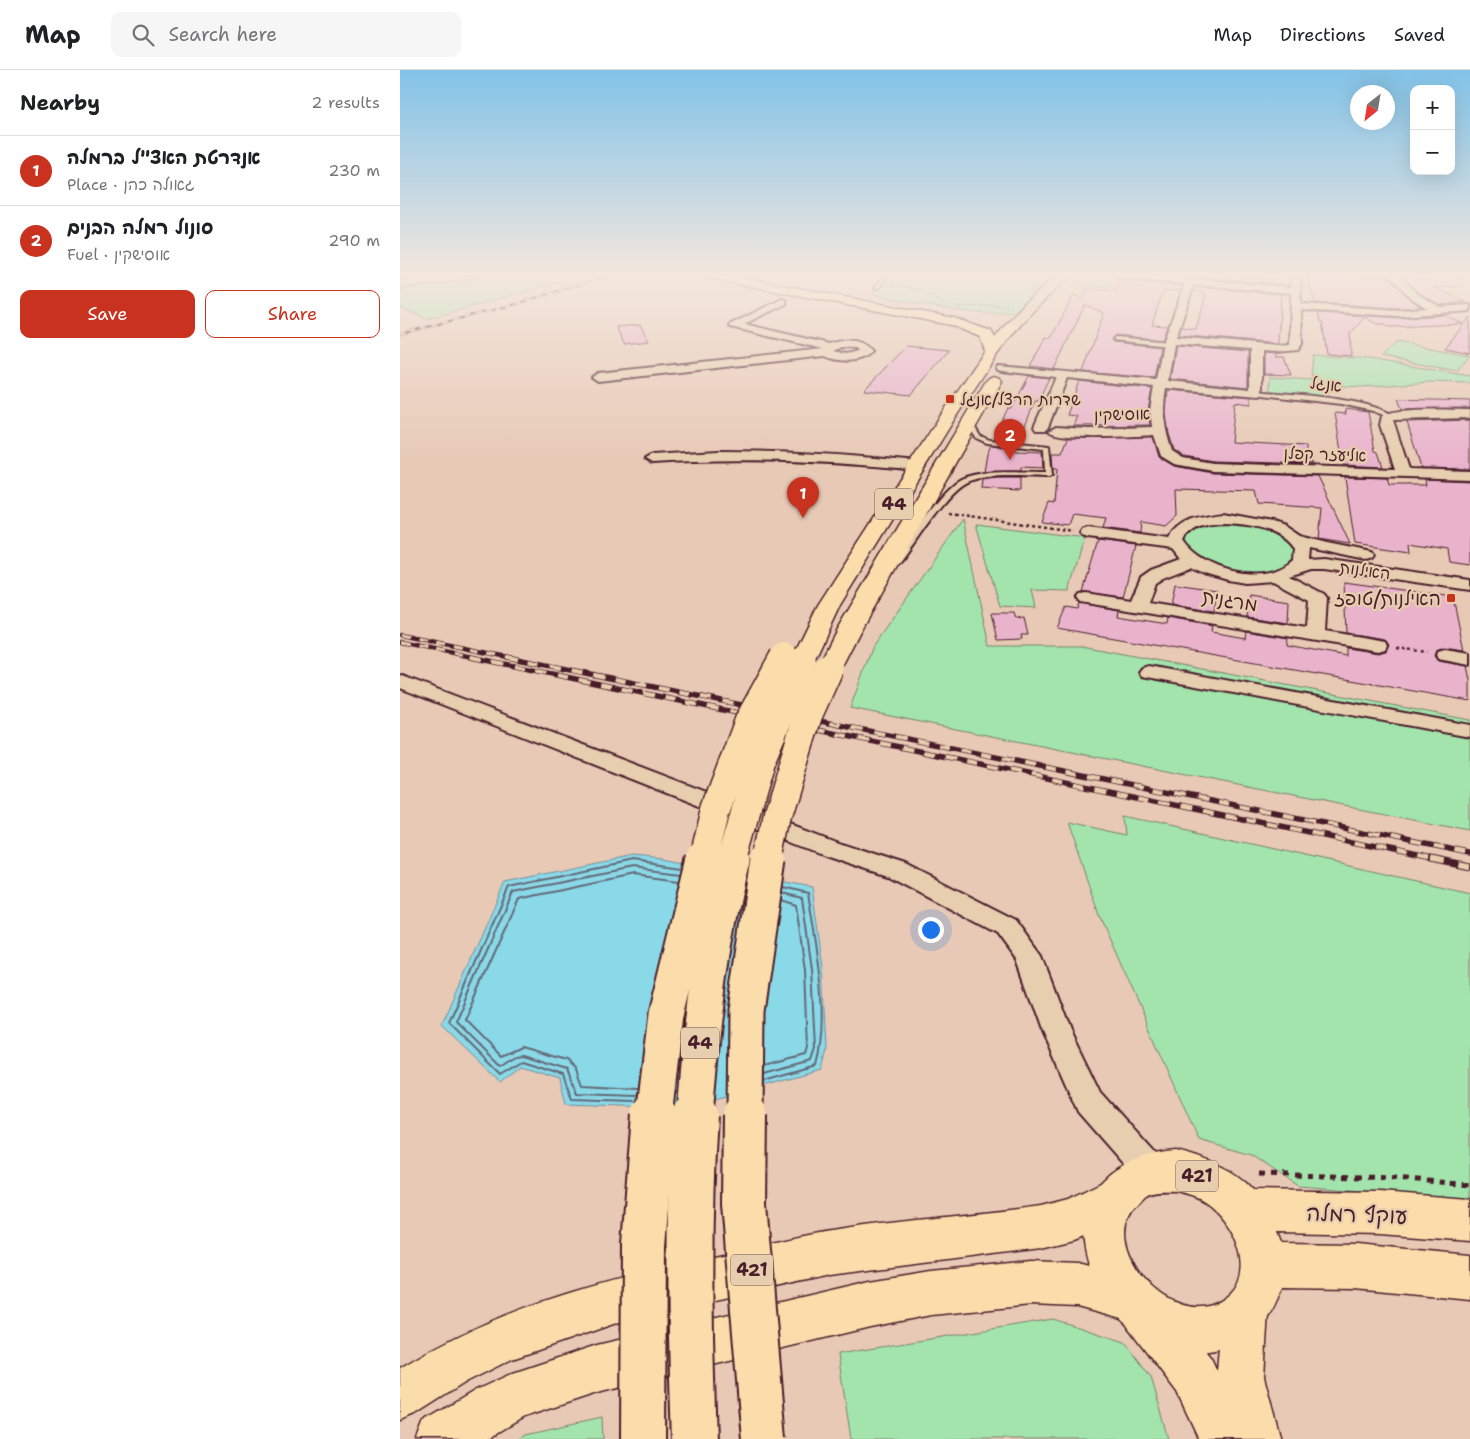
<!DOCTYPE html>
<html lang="en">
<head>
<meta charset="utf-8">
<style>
  body { margin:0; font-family:"Shantell Sans","Playpen Sans Hebrew",sans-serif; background:#f6f6f6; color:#202124 }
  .controls { position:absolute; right:15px; top:15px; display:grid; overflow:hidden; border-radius:10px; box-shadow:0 5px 20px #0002 }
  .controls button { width:45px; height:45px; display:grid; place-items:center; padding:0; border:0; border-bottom:1px solid #e0e0e0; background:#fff; color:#202124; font:25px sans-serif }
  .compass { position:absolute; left:950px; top:15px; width:45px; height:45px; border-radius:50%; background:#fff; box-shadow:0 5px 20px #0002; rotate:210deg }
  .you { position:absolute; left:530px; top:859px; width:18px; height:18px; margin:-12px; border:4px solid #fff; border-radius:50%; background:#1a73e8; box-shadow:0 0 0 8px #1a73e833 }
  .badge { display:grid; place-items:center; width:32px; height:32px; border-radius:50%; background:#c8321e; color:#fff; font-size:16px; font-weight:700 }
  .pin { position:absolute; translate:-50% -41px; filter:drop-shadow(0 1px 2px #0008) }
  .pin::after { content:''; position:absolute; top:26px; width:18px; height:15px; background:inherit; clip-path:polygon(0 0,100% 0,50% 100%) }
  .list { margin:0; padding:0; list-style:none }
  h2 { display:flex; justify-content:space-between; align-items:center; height:65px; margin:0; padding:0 20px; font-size:21px }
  h2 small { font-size:16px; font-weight:400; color:#757577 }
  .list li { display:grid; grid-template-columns:32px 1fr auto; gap:15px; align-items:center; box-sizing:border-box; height:70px; padding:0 20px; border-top:1px solid #e0e0e0 }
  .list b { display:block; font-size:19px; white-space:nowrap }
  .list p { margin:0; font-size:16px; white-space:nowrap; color:#757577 }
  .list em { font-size:16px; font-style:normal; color:#757577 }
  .actions { display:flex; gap:10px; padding:15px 20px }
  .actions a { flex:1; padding:11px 0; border:1px solid #c8321e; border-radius:10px; text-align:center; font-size:18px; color:#c8321e }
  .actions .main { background:#c8321e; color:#fff }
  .icon { flex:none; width:28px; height:28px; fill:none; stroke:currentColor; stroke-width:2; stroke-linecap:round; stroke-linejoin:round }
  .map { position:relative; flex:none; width:1070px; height:1369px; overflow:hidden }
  header { display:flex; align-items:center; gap:30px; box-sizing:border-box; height:70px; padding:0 25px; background:#fff; border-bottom:1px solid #e0e0e0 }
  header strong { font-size:24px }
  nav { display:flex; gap:28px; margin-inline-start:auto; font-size:18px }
  .search { width:350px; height:45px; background:#f6f6f6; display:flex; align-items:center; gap:12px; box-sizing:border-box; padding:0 18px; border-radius:10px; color:#757577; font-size:19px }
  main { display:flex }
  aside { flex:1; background:#fff }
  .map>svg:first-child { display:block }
</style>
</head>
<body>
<header>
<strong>Map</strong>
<div class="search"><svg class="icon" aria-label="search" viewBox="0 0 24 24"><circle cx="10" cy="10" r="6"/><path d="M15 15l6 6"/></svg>Search here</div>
<nav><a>Map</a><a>Directions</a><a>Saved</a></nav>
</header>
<main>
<aside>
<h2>Nearby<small>2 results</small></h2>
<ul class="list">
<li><span class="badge">1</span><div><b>אנדרטת האצ&quot;ל ברמלה</b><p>Place · גאולה כהן</p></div><em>230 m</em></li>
<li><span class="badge">2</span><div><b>סונול רמלה הבנים</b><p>Fuel · אוסישקין</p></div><em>290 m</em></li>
</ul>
<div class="actions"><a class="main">Save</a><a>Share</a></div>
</aside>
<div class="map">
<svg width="1070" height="1369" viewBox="0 0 1070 1369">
  <rect width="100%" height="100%" fill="#e7c9b5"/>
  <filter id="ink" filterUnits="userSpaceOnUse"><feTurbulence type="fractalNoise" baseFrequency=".02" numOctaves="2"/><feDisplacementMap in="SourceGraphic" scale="10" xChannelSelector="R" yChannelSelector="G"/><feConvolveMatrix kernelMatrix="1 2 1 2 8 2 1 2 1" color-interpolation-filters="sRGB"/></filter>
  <g filter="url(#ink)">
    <g fill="#a3e4ad" stroke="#76826c">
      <path d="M94 203H191L27 249 0 238V215L55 211 75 209Z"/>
      <path d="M494 203 643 206C636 214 625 234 617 239 594 253 501 230 472 224Z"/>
      <path d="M685 203H736L735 204 717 203 709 218 678 216Z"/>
      <path d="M996 272 1069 285 1057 301 981 287Z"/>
      <path d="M913 285 969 289 1070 306V313L1030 312 961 317 928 315V326L870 321V307L911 310Z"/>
      <path d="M563 449 590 576H681L1070 650V761L450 638 473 576Z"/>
      <path d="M844 452C864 458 895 463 893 489 870 510 839 504 812 495 808 493 802 492 798 490 792 486 787 477 783 471L787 463 808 453Z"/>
      <path d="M576 454 685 468 669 521 632 520 636 538 600 536Z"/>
      <path d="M725 746 1070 823V1129L898 1116 851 1085 799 1070 699 845 667 752 727 765Z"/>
      <path d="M653 1249 725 1272 751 1307 769 1369H451L438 1284Z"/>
      <path d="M202 1347 203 1369H118L126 1364Z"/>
    </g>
    <path fill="#8ad9e8" stroke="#708f9c" d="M232 786 264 789 412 817 423 898 427 980 422 1000 282 1038 166 1034 160 1008 120 996 100 1012 42 956 105 812Z"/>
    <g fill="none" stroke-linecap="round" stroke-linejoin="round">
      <g stroke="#646977" stroke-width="2">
        <path d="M364 996 406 985 408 978 405 900 396 835 381 830"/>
        <path d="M364 1004 412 991 416 979 412 899 402 828 382 823"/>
        <path d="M364 1011 417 996C431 947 416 874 408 823L383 817"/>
        <path d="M238 1018 182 1015 176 999 166 990 121 977 101 986 65 950 119 829 233 805 279 811"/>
        <path d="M238 1025 177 1023 167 999 121 985 115 986 100 996 56 952 113 822 232 798 281 804"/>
        <path d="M235 1031 172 1029 163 1004 121 991 100 1004 49 953 109 817 232 791 283 798"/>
      </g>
    </g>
    <g fill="#e9b3cc" stroke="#4a1f2b">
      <path d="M742 203H805L880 209V214Z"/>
      <path d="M1021 203H1062L1063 216 1036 218 1066 232 1040 235 1017 222 1001 204Z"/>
      <path d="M957 205 960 206 987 205 1009 228 1021 237 999 238 915 233 907 207Z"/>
      <path d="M720 210 782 216 781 220 763 221 752 255 767 256 762 270 715 265 711 269 713 272 760 277 754 308 683 302 704 243 685 235 654 299 630 296 646 267 651 268 674 225 683 229 688 219 716 221Z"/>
      <path d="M795 217 881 224 878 274 779 265 781 257 796 259 806 225H804V222L794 221Z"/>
      <path d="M918 243 999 248 1045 245 1063 254 989 257 985 254H976L965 247 950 264 951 286 927 284 922 252H920Z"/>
      <path d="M1070 247V283L1045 278Z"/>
      <path d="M240 255 249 271 224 274 216 257Z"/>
      <path d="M506 276 549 280 511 325 464 320Z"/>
      <path d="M776 276 848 282V317L770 309Z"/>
      <path d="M864 283 876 284V287H884L891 305 864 304Z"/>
      <path d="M629 306 649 308 638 331H635L619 371 594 368 608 338H612Z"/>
      <path d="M679 311 752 319 748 340 750 355 673 356 677 346 667 345Z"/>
      <path d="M768 320 851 327V334L835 332 831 372 906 376V385L912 394 813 391 784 386 774 380 769 364 766 343Z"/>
      <path d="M998 329 1070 331V338L1002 339Z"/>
      <path d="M945 339 968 342 975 381 978 382 983 397 943 395 935 343 946 344Z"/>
      <path d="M1070 350V399L1021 398 1007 352Z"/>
      <path d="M753 367 759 387 774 396 813 403 918 406 950 474 919 469 922 438 859 434 856 421 776 419 777 446 766 456 741 452 740 463 703 458 706 448 672 444 668 455 642 452 649 433 654 434 657 399H653L652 383H662L668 368Z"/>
      <path d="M591 375 616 378 615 381 642 382 643 398 621 397V401L584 402 587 384Z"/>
      <path d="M945 407 987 408 989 415H1026L1025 409 1070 411V495L1049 492 1047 479 1010 473 1011 482 955 474Z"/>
      <path d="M597 408H620V421L581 419 582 410Z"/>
      <path d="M698 471 736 476 723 527 683 522Z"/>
      <path d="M944 512 1053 527 1064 580 1044 577 1036 580 1034 586 1038 591 1067 596 1070 610V631L657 558 666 537 677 539 679 533 719 540 718 546 767 554 768 548 812 556 811 562 845 568 846 561 888 568 887 575 946 586V578L978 583 986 581 989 574 985 569 946 563Z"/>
      <path d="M775 514 817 520 814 541 771 535Z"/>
      <path d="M849 525 889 531 888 553 847 547Z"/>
      <path d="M592 543H614L616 549 624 548 628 565H621L622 569 598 570Z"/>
    </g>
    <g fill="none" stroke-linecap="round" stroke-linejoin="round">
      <g stroke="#4a1f2b" stroke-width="4">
        <g id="lane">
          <path d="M487 203H491L479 218H475Z"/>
          <path d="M715 267 769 272 772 274 769 276 713 270Z"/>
          <path d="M856 321C891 325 966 327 994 346L991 348 973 341 941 334 854 324V322Z"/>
          <path d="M567 351H571L580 366 590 370 649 376 652 405 649 407C627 407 589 403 569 411 547 419 516 472 500 492H494V488C511 468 540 420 561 409 580 399 624 403 645 403L644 379 587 373 576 368 566 352Z"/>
        </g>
      </g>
      <g stroke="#4a1f2b" stroke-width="4">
        <g id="street">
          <path d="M720 203 891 217V203H900L901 234 999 240 1027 238 1010 227 988 203H998L1016 223 1040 237 1070 235V241L999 246 901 240 902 274 898 280 877 282 862 281V323L860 326 766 318C762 344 764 356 772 381L783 388 813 393 995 399 980 355 982 346C995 337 1052 340 1070 340V348L993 350 1009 399 1070 401V409L813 401 774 394 761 386 754 365C737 366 658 371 649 361L656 357 688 359 752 357 750 340 754 317 667 308 648 357 646 360H636L634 357 656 307 602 301 598 300 596 298 598 296 756 310 763 273 785 214 717 208V204ZM794 215 891 223 890 275 877 276 776 267ZM774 274 850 280V319L768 311Z"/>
          <path d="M382 229 386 230V234L344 254 429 274C444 269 461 268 471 281 460 294 439 292 425 286L198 311 192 307 198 303 423 279 330 257 329 255ZM441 277 456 278 458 281 446 284 433 281Z"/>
          <path d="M318 381C385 381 451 385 518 392L523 393 525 396 523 399 518 400C429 391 341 387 252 393L245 389 252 385Z"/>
          <path d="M823 443 872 452 884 456 899 466 927 473 972 482 974 485 972 488 966 490 909 478 908 490 924 489 1070 510V520L924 499H911L889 506 924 524 927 528 925 561 985 571 987 575 985 579 978 581 686 533 680 532 677 528 680 524 686 523 731 530 741 507 751 500 781 489 773 479 688 468 682 466 680 463 682 460 688 458 769 469C780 448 801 446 823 443ZM823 453C847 454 879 457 893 479L892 490C866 517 802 500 784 471 792 456 807 454 823 453ZM791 497 804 503 828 510 845 513 873 511 909 530 907 558 748 533 755 513 763 508Z"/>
          <path d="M1045 579 1070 583V595L1038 589 1036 585 1038 581Z"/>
          <path d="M749 596 1070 655V667L742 606 739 602 742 598Z"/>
          <path d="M0 605 440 773 506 794 616 850 642 886 670 960 700 1022 763 1092 768 1103 763 1114 752 1118 741 1114 678 1042 642 960 617 890 598 864 488 806 424 785 0 618Z"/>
        </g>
      </g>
      <g stroke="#4a1f2b" stroke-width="3">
        <g id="secondary">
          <path d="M27 203H82L80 206 60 210 0 218V210L29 206Z"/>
          <path d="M660 203H673L635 239 617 259H607L605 256 607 253 625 233Z"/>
        </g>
      </g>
      <g stroke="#4a1f2b" stroke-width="3">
        <path id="primary" d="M776 1081C804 1088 834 1098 853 1120L980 1122 1070 1129V1171L980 1164 877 1162 881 1173 955 1174 1070 1185V1229L955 1218 882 1217C870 1250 860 1262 828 1276 805 1285 783 1283 761 1273 751 1269 740 1265 731 1258 713 1245 702 1226 693 1206 664 1135 703 1086 776 1081ZM776 1121C789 1124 801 1127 811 1136 837 1158 859 1207 822 1230 772 1263 694 1173 738 1133 741 1130 745 1125 749 1123 757 1120 768 1121 776 1121Z"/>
      </g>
      <g stroke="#4a1f2b" stroke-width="3">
        <g id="highway">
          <path d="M297 203H320L554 248 591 261 595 268 607 253 612 252 619 256 598 283 555 348 440 535 411 597 402 599 393 597 390 592 418 535 539 348 585 281 580 267 551 255 303 207Z"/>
          <path d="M594 306 599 308 602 311 461 559 441 598 438 603 429 605 420 603 417 598 437 559 586 311 589 308Z"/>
          <path d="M717 1105 732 1111 738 1125 732 1139 689 1164 674 1170 641 1178 429 1205 225 1250 112 1289 66 1312 17 1343 0 1350V1298C101 1236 205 1210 319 1185 356 1177 393 1167 430 1161 500 1150 571 1146 641 1136L668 1129Z"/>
          <path d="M631 1191 677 1193 734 1207 750 1214 753 1222 760 1225 811 1288 817 1301 822 1241 829 1225 845 1218 861 1225 868 1241 864 1307 881 1369H799L777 1322 728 1257 725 1250 677 1237 631 1235 531 1245 470 1257 197 1323 124 1347 87 1369H17L24 1351 76 1320 113 1303 197 1275 470 1211 531 1201Z"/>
        </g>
      </g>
      <g stroke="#4a1f2b" stroke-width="1" stroke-dasharray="2 2" stroke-linecap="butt">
        <path d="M280 203 289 205"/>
        <path d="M603 203 643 204"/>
        <path d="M684 203 707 205"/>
        <path d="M1017 210 1070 206"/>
        <path d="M494 215 521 220 545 235"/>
        <path d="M557 237 609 235"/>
      </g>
      <g stroke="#4a1f2b" stroke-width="2.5" stroke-dasharray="3 3" stroke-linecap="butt">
        <path d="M548 443 673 461"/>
        <path d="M997 578 1027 582"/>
      </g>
      <path stroke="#4a1f2b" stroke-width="5" stroke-dasharray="6 6" stroke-linecap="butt" d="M859 1104 996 1108 1070 1115"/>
      <use href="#lane" fill="#e7ceaf" fill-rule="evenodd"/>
      <use href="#street" fill="#e7ceaf" fill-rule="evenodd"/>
      <use href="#secondary" fill="#e7ceaf" fill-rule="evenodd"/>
      <use href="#primary" fill="#fbddab" fill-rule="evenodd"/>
      <use href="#highway" fill="#fbddab" fill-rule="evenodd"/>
      <g stroke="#4a1f2b" stroke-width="2.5">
        <path id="rail-far3" d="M0 264 116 234 216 203"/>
      </g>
      <g stroke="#4a1f2b" stroke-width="4.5">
        <g id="rail-far2">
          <path d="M0 565 113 588"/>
          <path d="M0 572 77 588"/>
        </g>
      </g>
      <g stroke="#4a1f2b" stroke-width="5.5">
        <g id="rail-far1">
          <path d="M71 587 1037 790"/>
          <path d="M107 587 1070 784"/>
        </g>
      </g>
      <g stroke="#4a1f2b" stroke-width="7">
        <path id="rail" d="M1031 789 1070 797"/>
      </g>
      <use href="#rail-far3" stroke="#e7ceaf" stroke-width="2" stroke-dasharray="5.5" stroke-linecap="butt"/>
      <use href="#rail-far2" stroke="#e7ceaf" stroke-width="3" stroke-dasharray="9" stroke-linecap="butt"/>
      <use href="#rail-far1" stroke="#e7ceaf" stroke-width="4" stroke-dasharray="11" stroke-linecap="butt"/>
      <use href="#rail" stroke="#e7ceaf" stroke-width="5" stroke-dasharray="14" stroke-linecap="butt"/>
      <g stroke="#4a1f2b" stroke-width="25" stroke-linecap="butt">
        <path id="highway-bridge-far3" d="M384 588 385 586"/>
      </g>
      <g stroke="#4a1f2b" stroke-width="31" stroke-linecap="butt">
        <g id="highway-bridge-far2">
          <path d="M304 790 316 739 349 651 384 587"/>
          <path d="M332 790 360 691 402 592"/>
          <path d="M368 790 377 747 408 645 429 598"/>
        </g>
      </g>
      <g stroke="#4a1f2b" stroke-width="39" stroke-linecap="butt">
        <g id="highway-bridge-far1">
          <path d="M254 1046 266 945 304 789"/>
          <path d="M295 1046C301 960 311 872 332 789"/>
          <path d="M345 1046 346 940 368 789"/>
        </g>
      </g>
      <g stroke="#4a1f2b" stroke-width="48" stroke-linecap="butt">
        <g id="highway-bridge">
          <path d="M345 1045 344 1133 364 1369"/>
          <path d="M243 1369 244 1175 254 1045"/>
          <path d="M294 1369C290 1261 288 1153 295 1045"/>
        </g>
      </g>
      <use href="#highway-bridge-far3" stroke="#fbddab" stroke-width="22"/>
      <use href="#highway-bridge-far2" stroke="#fbddab" stroke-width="28"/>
      <use href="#highway-bridge-far1" stroke="#fbddab" stroke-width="35"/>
      <use href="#highway-bridge" stroke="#fbddab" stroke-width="44"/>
    </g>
  </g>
  <linearGradient id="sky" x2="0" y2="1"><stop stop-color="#82c3e8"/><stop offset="0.52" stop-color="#f4e7de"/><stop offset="1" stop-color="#f4e7de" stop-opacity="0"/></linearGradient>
  <rect width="1070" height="394" fill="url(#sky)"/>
  <g fill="#c8321e" stroke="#e7ceaf" stroke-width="2">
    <rect x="545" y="324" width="10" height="10" rx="2.5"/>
    <rect x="1046" y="523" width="10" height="10" rx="2.5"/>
  </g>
  <g text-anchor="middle" stroke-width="4.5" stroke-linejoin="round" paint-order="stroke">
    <g font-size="16" fill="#4a1f2b" stroke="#e7ceaf">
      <text transform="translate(926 314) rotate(6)" y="6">אנגל</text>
      <text transform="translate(722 344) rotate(-2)" y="6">אוסישקין</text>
      <text transform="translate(925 384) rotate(2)" y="6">אליעזר קפלן</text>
      <text transform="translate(965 500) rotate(8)" y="6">האילנות</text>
    </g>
    <g font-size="16" fill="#4a1f2b" stroke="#e7ceaf" text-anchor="start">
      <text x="560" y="335">שדרות הרצל/אנגל</text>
    </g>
    <g fill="#e7ceaf" stroke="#795453" stroke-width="1">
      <rect x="475" y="418.5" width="38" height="31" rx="4"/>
      <rect x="281" y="957.5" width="38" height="31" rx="4"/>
      <rect x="776" y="1090.5" width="42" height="31" rx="4"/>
      <rect x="331" y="1184.5" width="42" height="31" rx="4"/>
    </g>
    <g font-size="18" font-weight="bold" fill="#4a1f2b">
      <text x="494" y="440">44</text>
      <text x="300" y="979">44</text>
      <text x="797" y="1112">421</text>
      <text x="352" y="1206">421</text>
    </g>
    <g font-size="19" fill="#4a1f2b" stroke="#e7ceaf" text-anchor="end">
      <text x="1041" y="535">האילנות/טופז</text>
    </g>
    <g font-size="19" fill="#4a1f2b" stroke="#e7ceaf">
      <text transform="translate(830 530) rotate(9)" y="7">מרגנית</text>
    </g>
    <g font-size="22" fill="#4a1f2b" stroke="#e7ceaf">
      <text transform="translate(957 1144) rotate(2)" y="8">עוקף רמלה</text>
    </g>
  </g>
</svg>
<div class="controls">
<button>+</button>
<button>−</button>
</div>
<svg class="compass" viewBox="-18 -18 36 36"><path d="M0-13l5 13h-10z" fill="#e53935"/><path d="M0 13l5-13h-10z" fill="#757577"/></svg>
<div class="you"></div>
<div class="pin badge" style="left:403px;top:448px">1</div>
<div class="pin badge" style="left:610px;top:390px">2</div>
</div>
</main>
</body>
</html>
